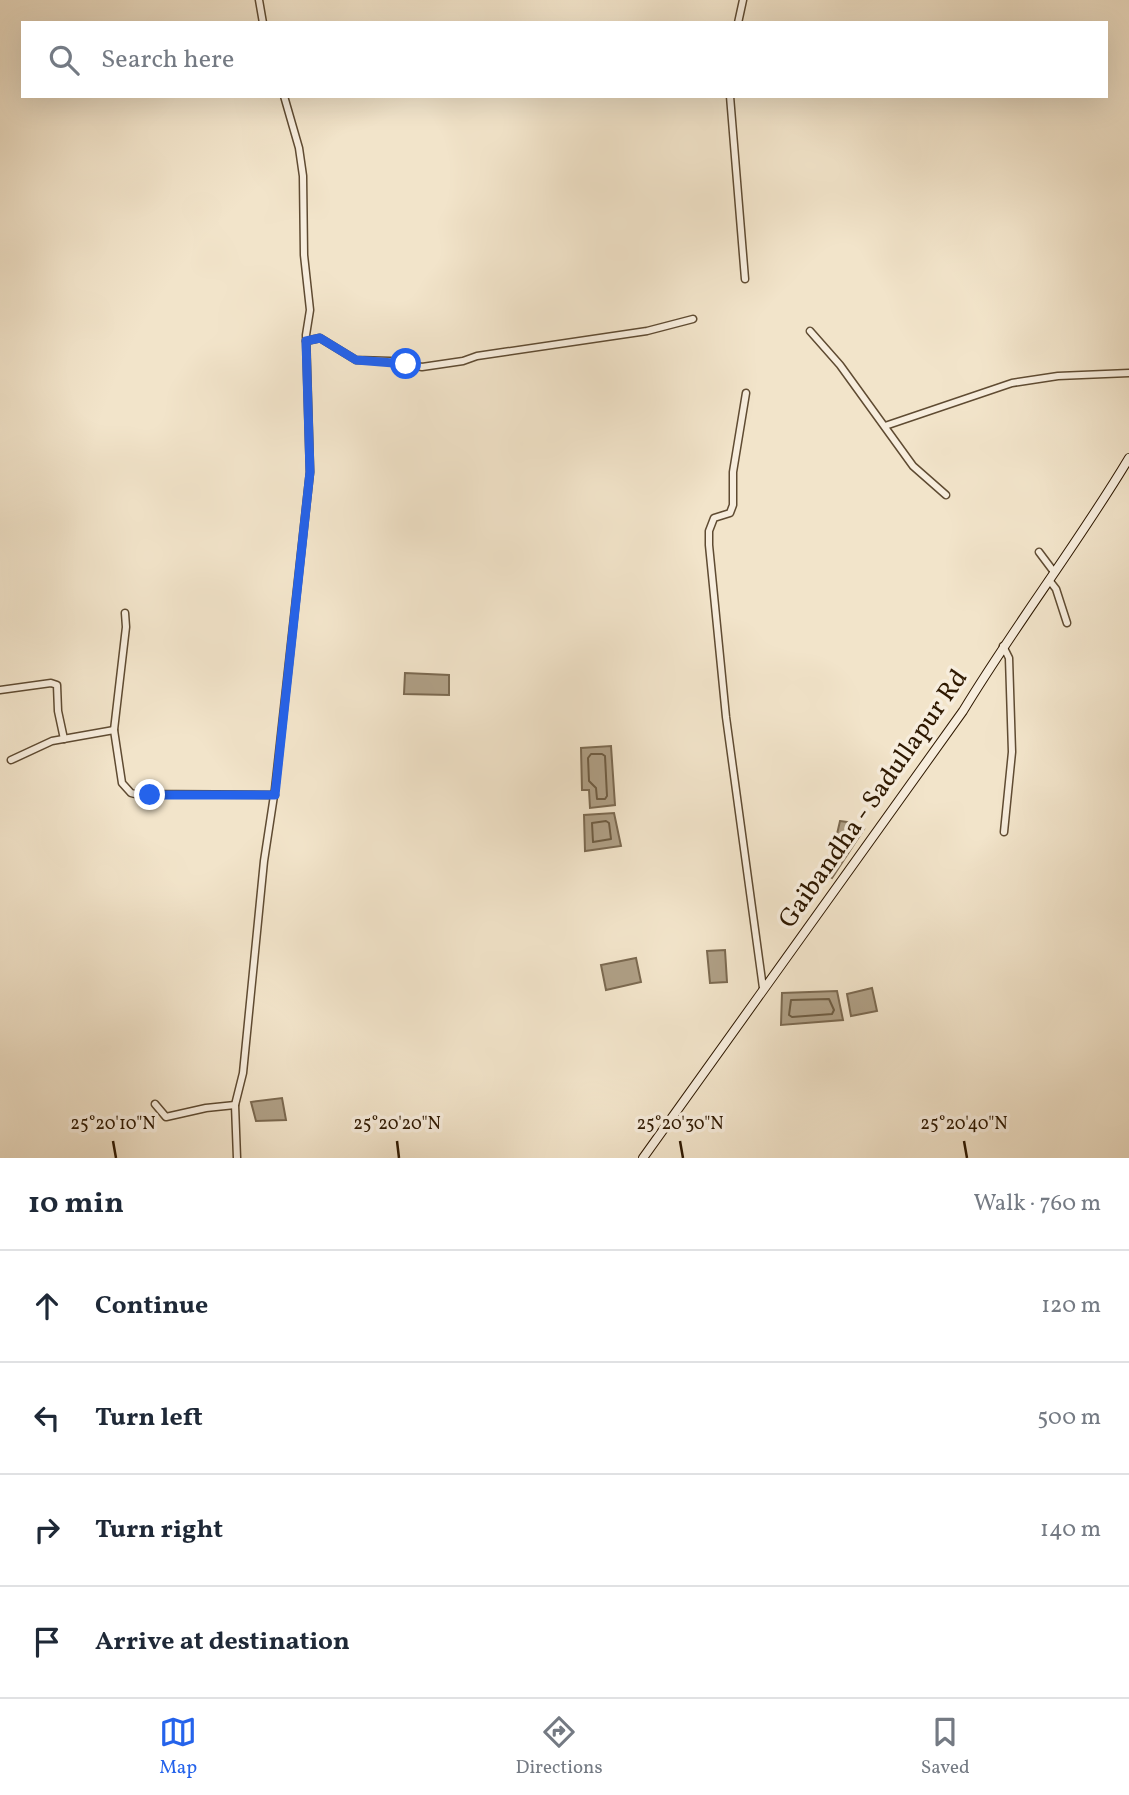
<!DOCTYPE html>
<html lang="en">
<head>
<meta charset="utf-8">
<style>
  body { margin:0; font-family:Vollkorn,serif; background:#f2f2f3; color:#1f2937 }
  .stop { position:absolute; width:21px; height:21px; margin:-16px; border:5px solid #2563eb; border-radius:50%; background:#fff }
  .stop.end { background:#2563eb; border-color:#fff; box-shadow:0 2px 7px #0008 }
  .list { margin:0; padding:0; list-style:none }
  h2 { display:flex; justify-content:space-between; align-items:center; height:91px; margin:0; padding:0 28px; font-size:30px }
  h2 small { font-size:23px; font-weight:400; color:#747a83 }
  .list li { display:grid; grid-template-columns:46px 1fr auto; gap:21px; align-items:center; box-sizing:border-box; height:112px; padding:0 28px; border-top:2px solid #e0e1e3 }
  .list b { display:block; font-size:26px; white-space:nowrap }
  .list em { font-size:23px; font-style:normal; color:#747a83 }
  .icon { flex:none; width:38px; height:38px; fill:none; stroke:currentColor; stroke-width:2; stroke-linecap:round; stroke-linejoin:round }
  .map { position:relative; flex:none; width:1129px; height:1158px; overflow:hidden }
  .search { position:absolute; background:#fff; box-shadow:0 7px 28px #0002; left:21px; right:21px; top:21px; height:77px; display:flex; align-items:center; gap:18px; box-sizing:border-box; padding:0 24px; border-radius:0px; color:#747a83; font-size:26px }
  .sheet { height:539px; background:#fff }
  nav { display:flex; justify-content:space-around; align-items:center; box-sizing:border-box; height:98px; border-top:2px solid #e0e1e3; background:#fff; font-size:19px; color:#747a83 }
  nav a { display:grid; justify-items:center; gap:4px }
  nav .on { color:#2563eb }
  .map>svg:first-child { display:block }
</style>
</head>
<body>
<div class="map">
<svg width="1129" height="1158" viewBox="0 0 1129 1158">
  <rect width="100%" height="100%" fill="#f2e4ca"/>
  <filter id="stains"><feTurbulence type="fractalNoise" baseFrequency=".00286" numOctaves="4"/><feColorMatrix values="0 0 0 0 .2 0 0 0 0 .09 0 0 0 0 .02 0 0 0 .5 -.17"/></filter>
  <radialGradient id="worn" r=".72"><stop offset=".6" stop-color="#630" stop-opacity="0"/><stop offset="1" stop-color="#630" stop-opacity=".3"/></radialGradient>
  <g fill="#af9f85" stroke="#7b6950" stroke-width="2">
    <path d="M405 673 449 675V695L404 694Z"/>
    <path d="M611 746 615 805 590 808 589 790H582L581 748Z"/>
    <path d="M614 813 621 846 585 851 584 815Z"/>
    <path d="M840 821 854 823 864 829 832 878 819 872 834 847Z"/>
    <path d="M725 950 727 982 710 983 707 951Z"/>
    <path d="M636 958 641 982 606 990 601 965Z"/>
    <path d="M872 988 877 1011 851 1016 847 994Z"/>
    <path d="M837 991 843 1020 781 1025 782 993Z"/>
    <path d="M282 1098 286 1120 256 1121 251 1102Z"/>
  </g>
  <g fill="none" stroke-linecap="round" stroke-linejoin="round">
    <g stroke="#6e5c42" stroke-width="2">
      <path d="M591 754H602L605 756 607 796 605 799H597L596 788 589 781 588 758Z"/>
      <path d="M606 821 609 823 611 839 593 842 592 823Z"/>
      <path d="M829 999 834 1010 832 1014 792 1017 789 1015 791 1000Z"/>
    </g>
    <g stroke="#5f4b32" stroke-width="9">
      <g id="minor">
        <path d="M259 0 263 23"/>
        <path d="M738 23 743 0"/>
        <path d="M730 96 745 279"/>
        <path d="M810 331 840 365 913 466 946 495"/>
        <path d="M306 341 320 338 356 360 390 361 422 367 463 361 477 356 647 331 693 319"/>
        <path d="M746 393 733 472V505L730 513 714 518 709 531V545L726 717 763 988"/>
        <path d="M885 426 1012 383 1058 376 1129 373"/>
        <path d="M1039 552 1054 572"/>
        <path d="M1049 580 1056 589 1067 623"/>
        <path d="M125 613 126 627 114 730 122 783 131 793 135 794 275 795"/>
        <path d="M1003 646 1009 658 1012 752 1004 832"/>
        <path d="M0 690 51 683 57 685 58 711 64 739"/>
        <path d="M11 760 52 741 114 730"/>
        <path d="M155 1104 166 1117 206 1108 235 1105"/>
        <path d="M237 1158 235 1105 243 1073 264 861 275 789 310 472 306 335 310 310 304 255 303 176 299 148 284 96"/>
      </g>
    </g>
    <g stroke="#2e1800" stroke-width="10">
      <path id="secondary" d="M643 1158 963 711C1015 625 1077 545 1129 458"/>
    </g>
    <use href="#minor" stroke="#f7eddd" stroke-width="6"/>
    <use href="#secondary" stroke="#f7eddd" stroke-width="8"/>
  </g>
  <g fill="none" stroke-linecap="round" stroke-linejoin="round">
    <path stroke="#2563eb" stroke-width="9" d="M150 795H275L310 472 306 341 320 338 356 360 406 364"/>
  </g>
  <path fill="none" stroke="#2e1800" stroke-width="2.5" d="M113 1141 116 1158M397 1141 399 1158M680 1141 683 1158M964 1141 967 1158"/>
  <g text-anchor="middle" stroke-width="7" stroke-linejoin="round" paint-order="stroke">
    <g font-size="26" fill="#2e1800" stroke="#f7eddd">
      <text transform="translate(872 798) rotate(-55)" y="9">Gaibandha - Sadullapur Rd</text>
    </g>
  </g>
  <g font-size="18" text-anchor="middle" fill="#2e1800" stroke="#f7eddd" stroke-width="7" stroke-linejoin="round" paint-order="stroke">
    <text x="113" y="1129">25°20'10"N</text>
    <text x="397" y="1129">25°20'20"N</text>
    <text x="680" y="1129">25°20'30"N</text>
    <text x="964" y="1129">25°20'40"N</text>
  </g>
  <rect width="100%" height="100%" filter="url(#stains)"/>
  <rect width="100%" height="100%" fill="url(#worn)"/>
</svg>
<div class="stop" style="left:406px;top:364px"></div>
<div class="stop end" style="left:150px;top:795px"></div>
<div class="search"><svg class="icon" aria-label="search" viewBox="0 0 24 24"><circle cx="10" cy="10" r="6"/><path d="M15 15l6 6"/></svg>Search here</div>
</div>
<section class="sheet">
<h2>10 min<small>Walk · 760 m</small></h2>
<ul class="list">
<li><svg class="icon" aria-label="ahead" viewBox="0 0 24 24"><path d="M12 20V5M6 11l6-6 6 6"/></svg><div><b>Continue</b></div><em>120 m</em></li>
<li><svg class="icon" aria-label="left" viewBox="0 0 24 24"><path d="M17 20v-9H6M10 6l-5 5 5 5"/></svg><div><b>Turn left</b></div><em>500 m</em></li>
<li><svg class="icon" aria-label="right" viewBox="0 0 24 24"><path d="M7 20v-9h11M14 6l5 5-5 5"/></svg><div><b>Turn right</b></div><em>140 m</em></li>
<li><svg class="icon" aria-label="arrive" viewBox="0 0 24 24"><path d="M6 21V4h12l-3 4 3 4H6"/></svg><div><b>Arrive at destination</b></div></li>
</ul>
</section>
<nav>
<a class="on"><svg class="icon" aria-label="map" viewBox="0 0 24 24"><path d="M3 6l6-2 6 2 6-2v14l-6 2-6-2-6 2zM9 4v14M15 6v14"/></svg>Map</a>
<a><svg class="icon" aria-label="directions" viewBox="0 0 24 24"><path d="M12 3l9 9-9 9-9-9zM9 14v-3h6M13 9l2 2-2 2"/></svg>Directions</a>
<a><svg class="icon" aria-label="saved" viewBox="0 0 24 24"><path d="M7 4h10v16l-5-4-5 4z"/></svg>Saved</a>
</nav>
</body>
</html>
